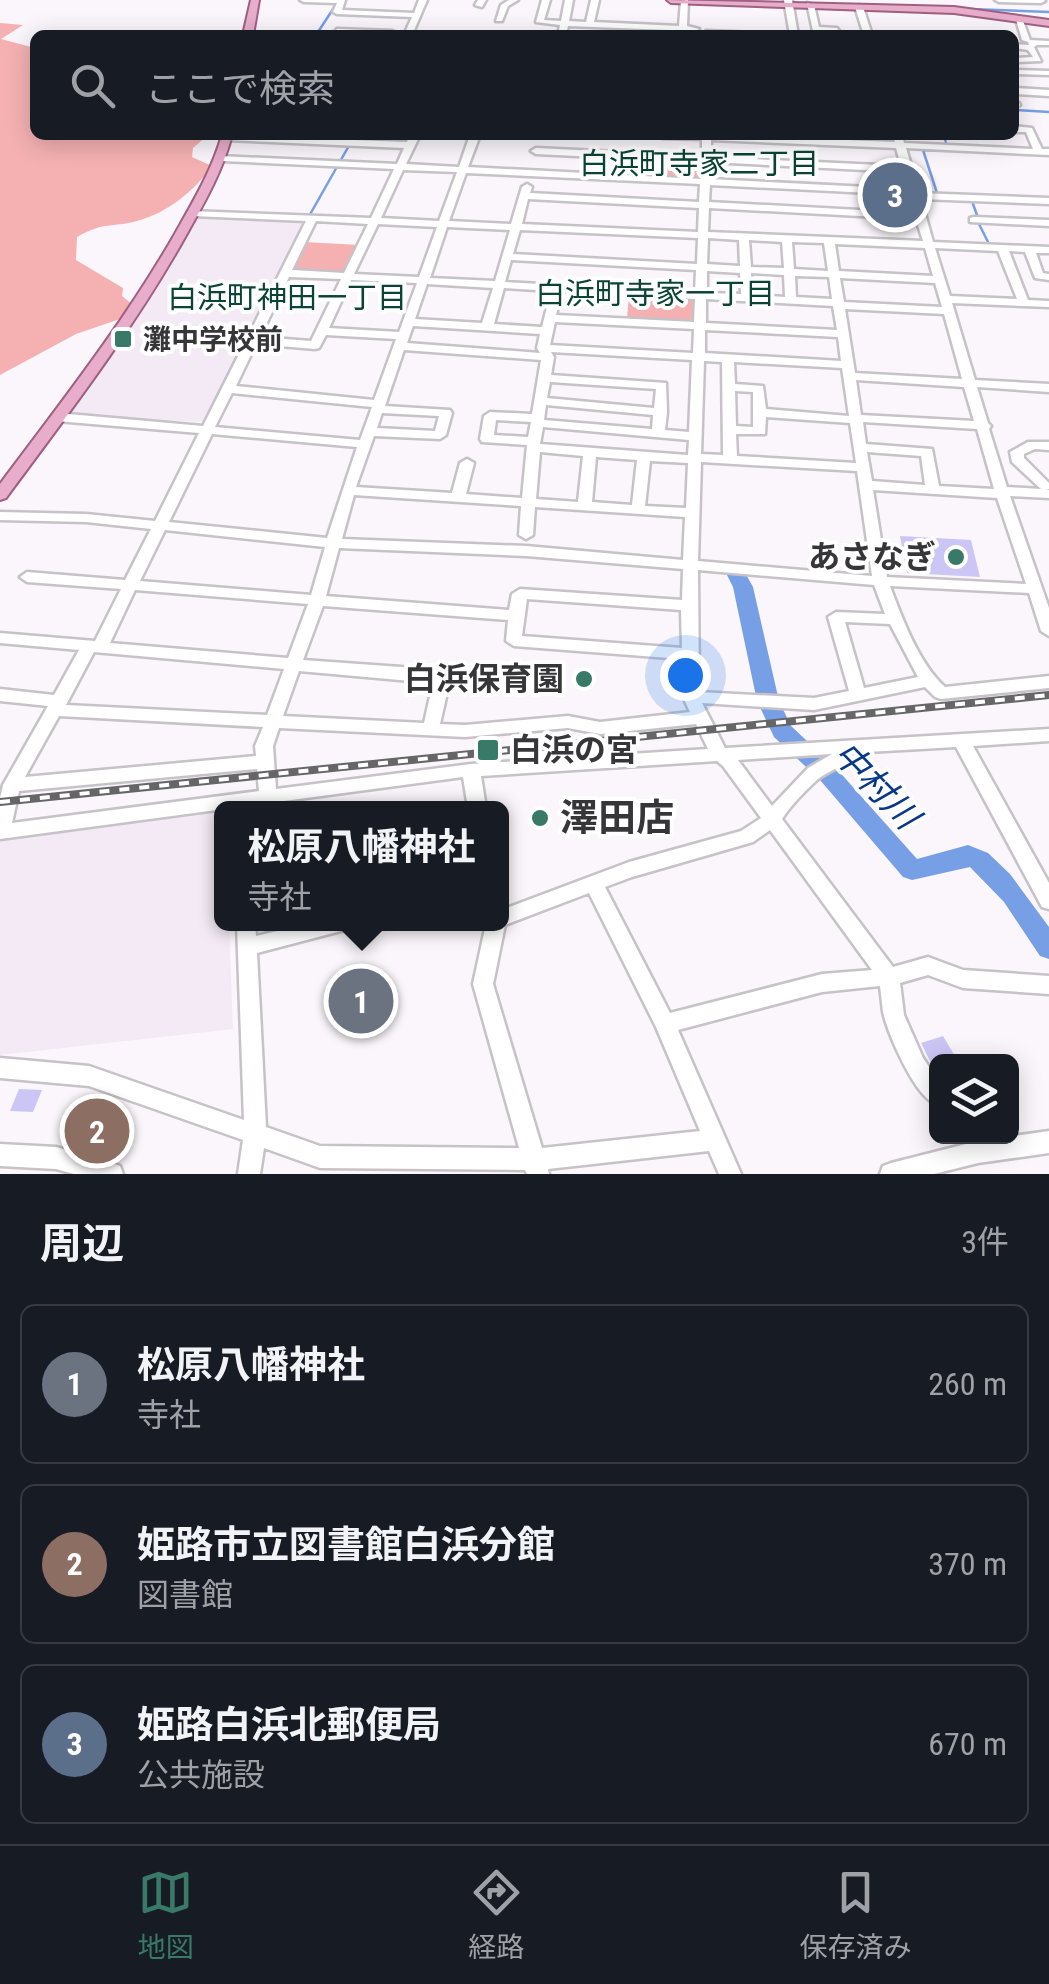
<!DOCTYPE html>
<html lang="ja">
<head>
<meta charset="utf-8">
<style>
  body { margin:0; font-family:"Roboto Condensed","Noto Sans JP",sans-serif; background:#242831; color:#f1f3f6 }
  .controls { position:absolute; right:30px; bottom:30px; display:grid; overflow:hidden; border-radius:15px; box-shadow:0 5px 25px #0003 }
  .controls button { width:90px; height:90px; display:grid; place-items:center; padding:0; border:0; border-bottom:2px solid #363941; background:#171b24; color:#f1f3f6; font:50px sans-serif }
  .you { position:absolute; left:685px; top:675px; width:35px; height:35px; margin:-25px; border:8px solid #fff; border-radius:50%; background:#1a73e8; box-shadow:0 0 0 15px #1a73e833 }
  .badge { display:grid; place-items:center; width:65px; height:65px; border-radius:50%; background:#397968; color:#fff; font-size:32px; font-weight:700 }
  .pin { position:absolute; translate:-50% -50%; border:5px solid #fff; box-shadow:0 2px 10px #0006 }
  .popup { position:absolute; left:214px; top:801px; width:295px; height:130px; box-sizing:border-box; display:grid; place-content:center; border-radius:15px; background:#171b24; filter:drop-shadow(0 2px 8px #0005); font-size:32px; white-space:nowrap; color:#9ea1a6 }
  .popup b { font-size:38px; color:#f1f3f6 }
  .popup::after { content:''; position:absolute; left:50%; top:100%; margin-left:-20px; border:20px solid transparent; border-top-color:#171b24 }
  .list { margin:0; padding:0; list-style:none }
  h2 { display:flex; justify-content:space-between; align-items:center; height:130px; margin:0; padding:0 40px; font-size:42px }
  h2 small { font-size:32px; font-weight:400; color:#9ea1a6 }
  .list li { display:grid; grid-template-columns:65px 1fr auto; gap:30px; align-items:center; box-sizing:border-box; height:160px; margin:0 20px 20px; padding:0 20px; border:2px solid #363941; border-radius:15px }
  .list b { display:block; font-size:38px; white-space:nowrap }
  .list p { margin:0; font-size:32px; white-space:nowrap; color:#9ea1a6 }
  .list em { font-size:32px; font-style:normal; color:#9ea1a6 }
  .icon { flex:none; width:55px; height:55px; fill:none; stroke:currentColor; stroke-width:2; stroke-linecap:round; stroke-linejoin:round }
  .map { position:relative; flex:none; width:1049px; height:1174px; overflow:hidden }
  .search { position:absolute; background:#171b24; box-shadow:0 5px 25px #0003; left:30px; right:30px; top:30px; height:110px; display:flex; align-items:center; gap:25px; box-sizing:border-box; padding:0 35px; border-radius:15px; color:#9ea1a6; font-size:38px }
  .sheet { height:670px; background:#171b24 }
  nav { display:flex; justify-content:space-around; align-items:center; box-sizing:border-box; height:140px; border-top:2px solid #363941; background:#171b24; font-size:28px; color:#9ea1a6 }
  nav a { display:grid; justify-items:center; gap:5px }
  nav .on { color:#397968 }
  .map>svg:first-child { display:block }
</style>
</head>
<body>
<div class="map">
<svg width="1049" height="1174" viewBox="0 0 1049 1174">
  <rect width="100%" height="100%" fill="#faf6fb"/>
  <g fill="#f3eaf5">
    <path d="M196 217 304 222 205 422 67 416 141 312Z"/>
    <path d="M221 810V924H229L233 1029 0 1055V840Z"/>
  </g>
  <g fill="#f5b1b2">
    <path d="M0 23 23 25 1 39 35 48V135H208L193 148 192 157 212 166C194 191 169 212 137 221 111 228 105 221 77 237L76 260 123 288 122 296 133 305 120 319 76 334 0 375Z"/>
    <path d="M639 158 699 160V179L636 176Z"/>
    <path d="M304 242 360 245 347 272 293 271 290 268Z"/>
    <path d="M629 294 694 298V323L627 319Z"/>
  </g>
  <g fill="none" stroke-linecap="round" stroke-linejoin="round">
    <g stroke="#769fe5" stroke-width="2.5">
      <path d="M713 0 782 3"/>
      <path d="M970 9 1049 12"/>
      <path d="M316 35 339 0"/>
      <path d="M1014 110 1049 112"/>
      <path d="M944 135 946 143"/>
      <path d="M937 193 923 150 948 151"/>
      <path d="M973 204 978 218"/>
      <path d="M308 218 355 135"/>
      <path d="M311 222 356 223"/>
      <path d="M979 224 990 246"/>
      <path d="M515 230 596 233"/>
      <path d="M697 235 702 135"/>
      <path d="M272 289 303 226"/>
    </g>
    <path stroke="#769fe5" stroke-width="4" d="M211 410 238 356"/>
    <path fill="#769fe5" fill-rule="evenodd" d="M736 567 743 569 753 587 779 701 791 726 836 768 917 859 968 845 988 853 1010 874 1049 927V959L1040 956 1004 902 970 867 912 880 903 877 820 780 774 737 757 701 733 587 726 573Z"/>
  </g>
  <g fill="#ccc6f7">
    <path d="M900 536 971 540 980 577 907 573Z"/>
    <path d="M943 1036 955 1056 931 1063 921 1043Z"/>
    <path d="M19 1089 42 1090 33 1112 10 1111Z"/>
  </g>
  <g fill="none" stroke-linecap="round" stroke-linejoin="round">
    <g stroke="#c6c2c7" stroke-width="5">
      <g id="minor">
        <path d="M300 0H345L342 10 414 13 419 0H427L412 35H404L412 17 337 14 333 12 337 3 304 2Z"/>
        <path d="M478 0H486L482 7 475 5Z"/>
        <path d="M509 0H518L508 6 502 21H496L501 5Z"/>
        <path d="M542 0H550L544 20 561 21 565 0H573L569 21 586 22 591 0H599L594 22 679 26 681 1 688 0 687 26 699 29 695 31 568 26 566 35H558L560 25 536 22Z"/>
        <path d="M784 0H792L798 35H790Z"/>
        <path d="M995 0H1044L1045 1 1041 3 999 2Z"/>
        <path d="M807 3 814 5 819 27 837 28 840 32 813 31Z"/>
        <path d="M859 5 863 7 872 35H864L855 7Z"/>
        <path d="M1015 16 1022 18 1030 40 1049 41V45H1037L1034 47 1041 61 1014 62V58L1033 57 1028 50 1014 48V44L1029 45 1028 42 1022 40Z"/>
        <path d="M337 29 392 31 396 33 383 35 334 33Z"/>
        <path d="M706 31 755 33 759 35H703Z"/>
        <path d="M45 33H49L50 35H41Z"/>
        <path d="M1014 70 1049 71V75L1014 74Z"/>
        <path d="M1014 88 1049 90V96L1014 94Z"/>
        <path d="M1014 102 1019 103 1020 105 1014 108Z"/>
        <path d="M1014 126 1032 128 1042 149H1049V155L906 148 919 193 1049 198V204L921 199 933 242 1049 247V253H1036L1043 273 1049 274V280L1035 278 1025 252 1009 251 1028 300 1049 301V307L952 303 975 380 1049 384V392L977 387 988 423 991 426 989 429 1007 487 1041 489 1012 462 1010 452 1028 442H1049V450L1035 449 1024 454V458L1049 483V489L1046 490H1049V498L1010 496 1049 608V636L1041 631 1029 593 890 586C902 618 919 664 945 687L1049 676V688L941 699 935 697 925 687 814 710 702 703 725 748 1049 729V741L973 746 1049 883V909L1042 907 956 747 850 753C844 768 829 770 817 780 805 791 791 805 782 819L893 967 928 957 963 970 1049 976V994L963 988 928 975 900 983 904 1015 923 1058 936 1077V1104C915 1097 888 1034 883 1012 882 1003 881 995 880 986L822 992 678 1030 741 1174H719L709 1151 548 1169 549 1174H527L525 1170 320 1168 264 1148 260 1174H238L243 1140 89 1086 0 1078V1058L89 1066 244 1120 237 924H255L256 936 307 924H346L344 930 337 932 257 953 266 1127 320 1146 519 1148 473 984 486 924H501V910L629 862 741 831 761 818 723 766 717 761 481 776 486 808H468L463 777 0 839V798L3 785 48 706 0 701V689L54 695 79 650 0 643V633L95 641 121 589 27 582 20 577 27 572 125 580 151 529 86 522 0 520V512L86 514 155 521 199 433 57 421 51 417 57 413 203 426 306 221 193 216 189 215V211L371 218 394 169 222 161 219 160V156L397 164 404 148 226 140 221 137 223 135 407 142 410 135H420L406 164 459 167 470 135H480L468 167 701 179V162L536 154 531 151 536 148 702 156V139L663 138 658 135H725L895 142 892 135H902L904 143 1033 149 1026 132H1014ZM711 140 896 148 901 166 711 157ZM711 162 903 172 908 189 710 179ZM403 170 457 172 439 221 381 218ZM466 173 700 184 699 202 530 193 532 187 527 184 522 187 511 224 449 221ZM710 185 910 195 915 213 709 202ZM528 199 699 208 698 232 522 224ZM709 208 916 219 923 241 708 232ZM316 221 368 224 344 273 292 270ZM378 224 437 227 419 277 354 274ZM447 227 510 230 495 281 430 278ZM520 230 698 238 697 264 513 254ZM708 238 739 240 740 266 707 264ZM749 240 782 242 784 268 751 267ZM792 242 824 243 828 271 794 269ZM835 244 925 248 933 276 839 271ZM935 248 998 251 1017 299 950 296ZM511 260 696 270 695 292 505 282ZM707 271 740 273 741 294 707 293ZM751 273 784 275 785 297 752 295ZM795 276 829 277 832 299 796 297ZM289 277 341 279 311 341 260 337ZM840 278 935 283 942 307 844 302ZM351 280 417 283 399 332 329 328ZM427 284 493 288 482 323 415 319ZM504 288 551 291 542 327 494 324ZM562 291 695 299 694 322 556 315ZM706 299 833 306 837 330 706 323ZM845 309 944 314 962 379 855 373ZM555 322 694 329 693 353 550 345ZM413 326 540 334 537 348 540 353 407 343ZM705 330 838 337 841 361 705 353ZM326 335 396 339 374 400 236 386 256 344 315 349 319 348ZM404 350 541 360 532 414 490 412 484 416 480 439 482 442 527 445 522 498 466 494 474 463 467 459 460 463 452 493 356 487 374 436 440 439 446 435 452 413 450 410 385 406ZM551 352 692 360 689 432 665 430 667 412 666 383 551 375 554 357ZM704 361 722 362 723 455 701 454ZM734 362 842 368 849 416 766 409 763 386 735 384ZM856 380 964 387 974 421 861 415ZM550 382 656 389 654 408 547 398ZM735 391 753 392V427L736 426ZM232 393 372 407 360 440 215 427ZM546 405 653 415 652 429 544 420ZM382 413 439 416 435 431 377 428ZM766 417 850 423 856 463 737 456 736 434H765ZM496 420 531 422 528 437 494 435ZM863 422 977 429 994 489 939 486 932 449 866 444ZM543 427 689 440 688 455 540 444ZM212 434 357 447 327 538 169 522ZM540 452 583 456 578 502 536 499ZM867 452 921 456 925 485 872 481ZM596 457 637 460 632 505 592 502ZM650 461 688 463 686 508 645 506ZM701 462 857 471 872 576 698 561ZM873 490 997 498 1026 584 887 577ZM354 495 521 506 519 535 526 539 533 535 535 507 685 517 683 560 526 546 342 539ZM165 530 325 547 311 595 140 581ZM339 548 526 556 683 569 682 600 520 589 512 594 509 610 326 596ZM698 570 874 585 885 614 836 612 828 617 849 691 814 698 699 692ZM135 590 308 604 288 658 110 643ZM527 599 681 610 682 648 522 636ZM323 606 508 620 506 641 514 646 682 659 683 697 690 712 600 722 568 716 465 725 440 724 449 684 499 689 505 687 507 683 505 679 443 670 303 660ZM845 622 890 624 918 677 864 688ZM94 652 284 669 267 715 66 705ZM299 671 433 683 424 723 283 716ZM59 716 263 727 255 746 256 756 25 777ZM696 724 708 749 471 764 276 789 273 746 279 728 465 737 568 728 600 734ZM832 754 808 768 772 806 738 760ZM257 769 259 791 12 823 19 791ZM770 830 872 970 822 974 670 1013 605 887 632 877 753 842ZM589 893 656 1027 700 1131 542 1148 493 984 505 925Z"/>
        <path d="M974 217 1049 220V226L970 222V218Z"/>
        <path d="M1049 1131V1153L978 1163 934 1174H880L883 1166 891 1163 978 1141Z"/>
        <path d="M0 1144 56 1147 112 1163 120 1166 123 1174H74L56 1169 0 1166Z"/>
      </g>
    </g>
    <g stroke="#9f6081" stroke-width="4">
      <g id="major">
        <path d="M251 0H259L253 35H243Z"/>
        <path d="M667 0 954 7 1049 20V26L954 13 671 3Z"/>
        <path d="M222 135H232C222 173 203 205 184 239 132 331 68 414 6 498L0 500V484C60 404 122 325 172 239 191 205 211 173 222 135Z"/>
      </g>
    </g>
    <use href="#minor" fill="#fff" fill-rule="evenodd"/>
    <use href="#major" fill="#e7adcb" fill-rule="evenodd"/>
    <g stroke="#666567" stroke-width="8">
      <path id="rail" d="M0 802 1049 695"/>
    </g>
    <use href="#rail" stroke="#fff" stroke-width="4" stroke-dasharray="10" stroke-linecap="butt"/>
  </g>
  <g fill="#397968" stroke="#fff" stroke-width="4">
    <rect x="113" y="329" width="20" height="20" rx="5"/>
    <circle cx="956" cy="557" r="10"/>
    <circle cx="584" cy="679" r="10"/>
    <rect x="476" y="738" width="24" height="24" rx="5"/>
    <circle cx="540" cy="818" r="10"/>
  </g>
  <g text-anchor="middle" stroke-width="8" stroke-linejoin="round" paint-order="stroke">
    <g font-size="28" font-weight="bold" fill="#363537" stroke="#fff" text-anchor="start">
      <text x="143" y="349">灘中学校前</text>
    </g>
    <g font-size="30" fill="#0b4336" stroke="#fff">
      <text x="699" y="174">白浜町寺家二丁目</text>
      <text x="655" y="304">白浜町寺家一丁目</text>
      <text x="287" y="308">白浜町神田一丁目</text>
    </g>
    <g font-size="32" font-weight="bold" fill="#363537" stroke="#fff" text-anchor="end">
      <text x="936" y="568">あさなぎ</text>
      <text x="564" y="690">白浜保育園</text>
      <text x="510" y="761" text-anchor="start">白浜の宮</text>
    </g>
    <g font-size="35" font-style="italic" fill="#0a3888" stroke="#fff">
      <text transform="translate(876 785) rotate(46)" y="12">中村川</text>
    </g>
    <g font-size="38" font-weight="bold" fill="#363537" stroke="#fff" text-anchor="start">
      <text x="560" y="831">澤田店</text>
    </g>
  </g>
</svg>
<div class="controls">
<button><svg class="icon" aria-label="layers" viewBox="0 0 24 24"><path d="M12 4l9 5-9 5-9-5zM3 14l9 5 9-5"/></svg></button>
</div>
<div class="you"></div>
<div class="pin badge" style="left:361px;top:1001px;background:#6b7280">1</div>
<div class="popup"><b>松原八幡神社</b>寺社</div>
<div class="pin badge" style="left:97px;top:1131px;background:#8d6e63">2</div>
<div class="pin badge" style="left:895px;top:195px;background:#5c6f8a">3</div>
<div class="search"><svg class="icon" aria-label="search" viewBox="0 0 24 24"><circle cx="10" cy="10" r="6"/><path d="M15 15l6 6"/></svg>ここで検索</div>
</div>
<section class="sheet">
<h2>周辺<small>3件</small></h2>
<ul class="list">
<li><span class="badge" style="background:#6b7280">1</span><div><b>松原八幡神社</b><p>寺社</p></div><em>260 m</em></li>
<li><span class="badge" style="background:#8d6e63">2</span><div><b>姫路市立図書館白浜分館</b><p>図書館</p></div><em>370 m</em></li>
<li><span class="badge" style="background:#5c6f8a">3</span><div><b>姫路白浜北郵便局</b><p>公共施設</p></div><em>670 m</em></li>
</ul>
</section>
<nav>
<a class="on"><svg class="icon" aria-label="map" viewBox="0 0 24 24"><path d="M3 6l6-2 6 2 6-2v14l-6 2-6-2-6 2zM9 4v14M15 6v14"/></svg>地図</a>
<a><svg class="icon" aria-label="directions" viewBox="0 0 24 24"><path d="M12 3l9 9-9 9-9-9zM9 14v-3h6M13 9l2 2-2 2"/></svg>経路</a>
<a><svg class="icon" aria-label="saved" viewBox="0 0 24 24"><path d="M7 4h10v16l-5-4-5 4z"/></svg>保存済み</a>
</nav>
</body>
</html>
